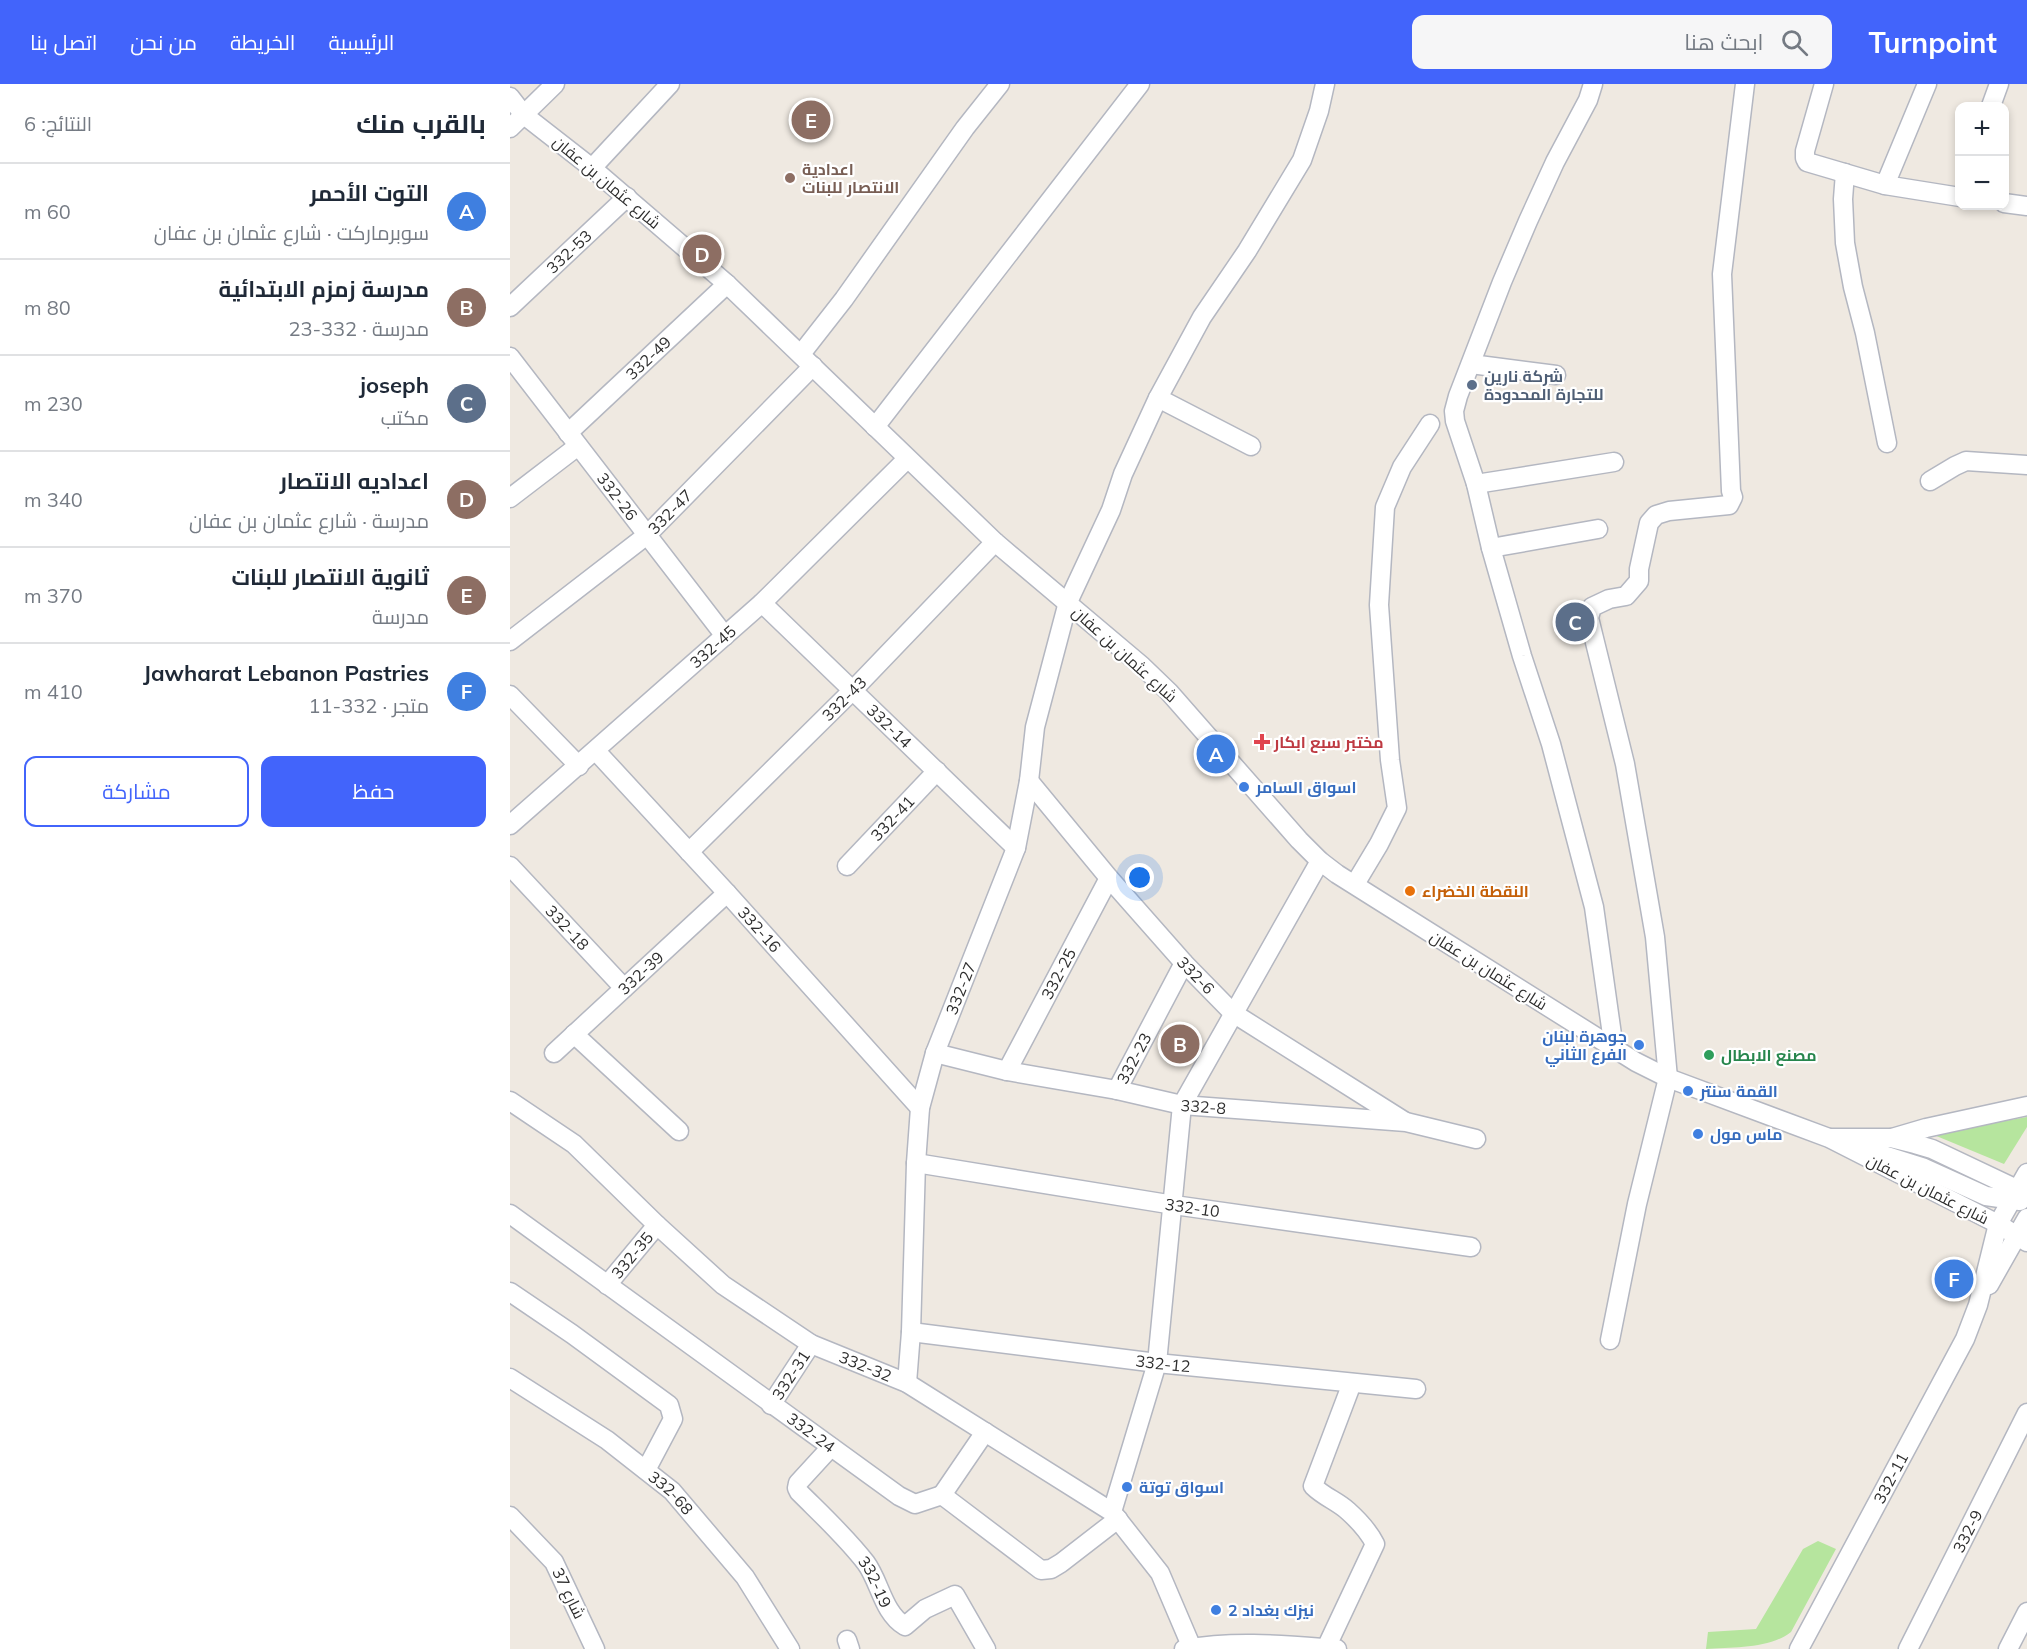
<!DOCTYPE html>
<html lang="ar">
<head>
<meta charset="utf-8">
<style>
  body { margin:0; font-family:Mulish,Cairo,sans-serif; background:#f6f6f7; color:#1f2937; direction:rtl }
  .controls { position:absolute; right:18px; top:18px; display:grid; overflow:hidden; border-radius:12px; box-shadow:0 3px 9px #0003 }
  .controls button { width:54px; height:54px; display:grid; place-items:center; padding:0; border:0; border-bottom:2px solid #e0e1e3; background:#fff; color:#1f2937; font:30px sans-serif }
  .you { position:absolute; left:630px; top:794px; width:21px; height:21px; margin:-15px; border:4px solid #fff; border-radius:50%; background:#1a73e8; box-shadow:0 0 0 9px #1a73e833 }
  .badge { display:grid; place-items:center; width:39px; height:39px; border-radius:50%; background:#4264fb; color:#fff; font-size:20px; font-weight:700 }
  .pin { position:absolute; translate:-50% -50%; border:3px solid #fff; box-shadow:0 2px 6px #0006 }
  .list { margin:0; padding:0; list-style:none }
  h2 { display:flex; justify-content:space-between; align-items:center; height:78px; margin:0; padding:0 24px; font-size:26px }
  h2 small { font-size:20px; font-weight:400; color:#747a83 }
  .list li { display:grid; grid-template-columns:39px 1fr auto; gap:18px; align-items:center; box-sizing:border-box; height:96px; padding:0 24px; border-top:2px solid #e0e1e3 }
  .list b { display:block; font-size:22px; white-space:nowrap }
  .list p { margin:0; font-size:20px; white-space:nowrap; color:#747a83 }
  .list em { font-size:20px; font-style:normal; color:#747a83 }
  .actions { display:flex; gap:12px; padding:18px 24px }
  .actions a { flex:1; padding:14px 0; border:2px solid #4264fb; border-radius:12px; text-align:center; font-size:21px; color:#4264fb }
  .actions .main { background:#4264fb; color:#fff }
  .icon { flex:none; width:33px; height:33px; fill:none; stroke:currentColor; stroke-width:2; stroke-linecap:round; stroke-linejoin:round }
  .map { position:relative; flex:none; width:1517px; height:1565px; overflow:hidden; direction:ltr }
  header { display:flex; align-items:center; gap:36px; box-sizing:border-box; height:84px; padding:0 30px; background:#4264fb; color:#fff }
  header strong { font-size:28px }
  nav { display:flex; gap:33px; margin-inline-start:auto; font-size:21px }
  .search { width:420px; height:54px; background:#f6f6f7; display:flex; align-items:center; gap:15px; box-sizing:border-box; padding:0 21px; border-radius:12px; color:#747a83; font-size:22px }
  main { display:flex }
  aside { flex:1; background:#fff }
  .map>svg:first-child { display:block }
</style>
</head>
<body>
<header>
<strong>Turnpoint</strong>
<div class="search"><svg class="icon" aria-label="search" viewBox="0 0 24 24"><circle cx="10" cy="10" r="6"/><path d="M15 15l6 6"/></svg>ابحث هنا</div>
<nav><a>الرئيسية</a><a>الخريطة</a><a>من نحن</a><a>اتصل بنا</a></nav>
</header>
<main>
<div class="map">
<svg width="1517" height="1565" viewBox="0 0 1517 1565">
  <rect width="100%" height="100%" fill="#efe9e1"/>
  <g fill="#b6e59e">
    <path d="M1517 1033V1043L1494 1080 1424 1051 1426 1049Z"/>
    <path d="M1308 1457 1326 1465 1281 1548C1259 1565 1224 1563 1196 1565L1198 1548 1246 1545 1293 1465Z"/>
  </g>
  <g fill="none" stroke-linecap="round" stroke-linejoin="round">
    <g stroke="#b4b7c1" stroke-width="21">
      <g id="minor">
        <path d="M1083 0 1078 16 1045 78 1018 137 992 198 948 312 944 327 945 337 966 400 981 464 1012 572 1041 660 1084 823 1104 965"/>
        <path d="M1314 0 1295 67V74L1297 78 1375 101"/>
        <path d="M1417 0 1375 101 1450 113"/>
        <path d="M0 13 14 31 82 84 217 200 485 458 632 582 659 608 789 756 810 777 827 790 1126 978 1158 994 1319 1054 1488 1140 1517 1158"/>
        <path d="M1481 22 1489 0"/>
        <path d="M0 44 45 0"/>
        <path d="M82 84 160 0"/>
        <path d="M1335 89 1333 115 1335 159 1343 203 1355 249 1377 359"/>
        <path d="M1494 119 1517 122"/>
        <path id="s1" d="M0 223 117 113"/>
        <path d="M291 270 334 215 455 44 490 0"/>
        <path id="s2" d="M0 273 215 552"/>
        <path d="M961 280 1046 291"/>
        <path d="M648 314 741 362"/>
        <path d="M365 343 630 0"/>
        <path id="s3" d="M58 349 217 200"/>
        <path d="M1420 397 1445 382 1456 377 1517 381"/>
        <path d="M966 400 1104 378"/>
        <path d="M0 414 68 362"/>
        <path d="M981 464 1088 445"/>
        <path id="s4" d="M252 519 506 764"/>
        <path id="s5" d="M0 557 137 451 303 282"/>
        <path d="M0 611 69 682"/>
        <path id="s6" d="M86 667 217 809 410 1024"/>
        <path id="s7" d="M519 697 599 794 674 879 723 929 894 1037"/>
        <path id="s8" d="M0 741 252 519 397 375"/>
        <path id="s9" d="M179 768 343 606 485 458"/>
        <path id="s10" d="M0 782 114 904"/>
        <path id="s11" d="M337 782 427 687"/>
        <path d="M845 800 869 760 887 724 880 676 869 521 875 423 892 383 920 340"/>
        <path d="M64 950 169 1047"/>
        <path id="s12" d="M44 969 217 809"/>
        <path id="s13" d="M425 969 497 987 607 1006 672 1021 896 1038 966 1055"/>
        <path id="s14" d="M497 987 599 794"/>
        <path id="s15" d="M607 1006 674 879"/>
        <path id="s16" d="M0 1017 64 1060 147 1141 213 1201 301 1260 397 1299 602 1428 650 1489 682 1564"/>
        <path d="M1320 1054H1381L1405 1060 1422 1065 1515 1109"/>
        <path d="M1382 1054 1416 1044 1517 1022"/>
        <path d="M1361 1067 1412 1083 1476 1112 1510 1117"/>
        <path id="s17" d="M406 1079 664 1121 961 1163"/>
        <path id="s18" d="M0 1130 389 1412 405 1420 432 1411 531 1486 541 1485 551 1479 608 1435"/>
        <path id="s19" d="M97 1201 147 1141"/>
        <path d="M1479 1201 1517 1134"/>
        <path d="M0 1208 62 1250 159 1321 163 1335 136 1386"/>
        <path id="s20" d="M401 1248 647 1279 906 1305"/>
        <path d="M1100 1256 1127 1120 1158 994 1145 853 1115 680 1079 534 1082 523 1099 515 1116 512 1129 497V485L1139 439 1146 431 1159 427 1219 421 1223 413 1221 407 1212 190 1235 0"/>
        <path id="s21" d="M0 1294 97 1356 162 1407 235 1493 280 1565"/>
        <path id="s22" d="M397 1299 401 1248 406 1079 410 1024 425 969 506 764 519 697 525 643 558 518 601 426 613 390 648 314 692 233 737 167 792 76 809 27 815 0"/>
        <path id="s23" d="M261 1321 301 1260"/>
        <path id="s24" d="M321 1363 288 1399 287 1404 289 1408C312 1431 336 1453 356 1479 370 1498 373 1529 395 1542L415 1525 445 1511 476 1565"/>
        <path d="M432 1411 475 1348"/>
        <path d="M602 1428 647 1279 672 1021 810 777"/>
        <path d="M0 1432 44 1478 85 1565"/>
        <path d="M337 1556 340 1565"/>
        <path d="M816 1564 865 1460C859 1448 848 1436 838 1427 827 1417 814 1413 803 1402L842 1299"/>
        <path d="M674 1565C726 1556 774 1561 827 1565"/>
        <path id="s25" d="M1289 1565 1455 1255 1468 1221 1488 1140 1517 1089"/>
        <path id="s26" d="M1398 1565 1517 1329"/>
        <path d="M1498 1565 1517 1528"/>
      </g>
    </g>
    <use href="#minor" stroke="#fff" stroke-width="18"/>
  </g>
  <circle fill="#8d6e63" stroke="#fff" stroke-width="2" cx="280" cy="94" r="6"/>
  <circle fill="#5c6f8a" stroke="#fff" stroke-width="2" cx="962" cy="301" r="6"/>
  <path fill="#e0444e" stroke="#fff" stroke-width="2" d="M749 649h6v6h6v6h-6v6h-6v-6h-6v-6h6z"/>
  <g fill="#3f7fe0" stroke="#fff" stroke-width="2">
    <circle cx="734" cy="703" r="6"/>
    <circle cx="1129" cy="961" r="6"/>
    <circle cx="1178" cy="1007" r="6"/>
    <circle cx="1188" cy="1050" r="6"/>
    <circle cx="617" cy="1403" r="6"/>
    <circle cx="706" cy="1526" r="6"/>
  </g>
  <circle fill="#e8710a" stroke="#fff" stroke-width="2" cx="900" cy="807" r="6"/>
  <circle fill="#2e9e5b" stroke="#fff" stroke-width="2" cx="1199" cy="971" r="6"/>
  <g text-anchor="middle" stroke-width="4.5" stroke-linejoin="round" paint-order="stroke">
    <g font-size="16" font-weight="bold" fill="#785e54" stroke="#fff" text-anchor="start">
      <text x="292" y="91">اعدادية<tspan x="292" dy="18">الانتصار للبنات</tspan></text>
    </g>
    <g font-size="16" fill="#2e2e2e" stroke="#fff">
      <text transform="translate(97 98) rotate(40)" y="6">شارع عثمان بن عفان</text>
      <text dy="6" stroke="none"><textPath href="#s1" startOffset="81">332-53</textPath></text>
      <text dy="6" stroke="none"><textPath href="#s3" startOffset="110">332-49</textPath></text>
      <text dy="6" stroke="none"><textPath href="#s2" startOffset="176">332-26</textPath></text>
      <text dy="6" stroke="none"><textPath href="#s5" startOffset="206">332-47</textPath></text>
      <text dy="6" stroke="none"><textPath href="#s8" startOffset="270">332-45</textPath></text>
      <text transform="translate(615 570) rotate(42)" y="6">شارع عثمان بن عفان</text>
      <text dy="6" stroke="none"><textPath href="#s9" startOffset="218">332-43</textPath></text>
      <text dy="6" stroke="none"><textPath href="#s4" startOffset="177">332-14</textPath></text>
      <text dy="6" stroke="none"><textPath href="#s11" startOffset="66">332-41</textPath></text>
      <text dy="6" stroke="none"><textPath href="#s10" startOffset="84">332-18</textPath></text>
      <text dy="6" stroke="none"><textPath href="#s6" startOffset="242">332-16</textPath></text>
      <text transform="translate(979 886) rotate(32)" y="6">شارع عثمان بن عفان</text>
      <text dy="6" stroke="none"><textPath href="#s12" startOffset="118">332-39</textPath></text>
      <text dy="6" stroke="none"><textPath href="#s14" startOffset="110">332-25</textPath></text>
      <text dy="6" stroke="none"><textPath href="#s7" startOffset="256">332-6</textPath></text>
      <text dy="6" stroke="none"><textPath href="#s22" startOffset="402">332-27</textPath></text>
      <text dy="6" stroke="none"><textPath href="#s15" startOffset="36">332-23</textPath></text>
      <text dy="6" stroke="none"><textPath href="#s13" startOffset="274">332-8</textPath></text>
      <text transform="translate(1418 1105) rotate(27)" y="6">شارع عثمان بن عفان</text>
      <text dy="6" stroke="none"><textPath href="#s17" startOffset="280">332-10</textPath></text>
      <text dy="6" stroke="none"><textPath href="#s19" startOffset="39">332-35</textPath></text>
      <text dy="6" stroke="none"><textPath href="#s20" startOffset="254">332-12</textPath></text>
      <text dy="6" stroke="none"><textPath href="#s16" startOffset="447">332-32</textPath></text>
      <text dy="6" stroke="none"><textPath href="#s23" startOffset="36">332-31</textPath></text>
      <text dy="6" stroke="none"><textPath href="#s18" startOffset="372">332-24</textPath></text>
      <text dy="6" stroke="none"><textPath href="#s25" startOffset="194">332-11</textPath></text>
      <text dy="6" stroke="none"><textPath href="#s21" startOffset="198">332-68</textPath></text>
      <text dy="6" stroke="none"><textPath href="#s26" startOffset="132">332-9</textPath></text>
      <text dy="6" stroke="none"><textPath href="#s24" startOffset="177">332-19</textPath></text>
      <text transform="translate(59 1509) rotate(64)" y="6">شارع 37</text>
    </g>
    <g font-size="16" font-weight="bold" fill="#4e5e75" stroke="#fff" text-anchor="start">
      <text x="974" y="298">شركة نارين<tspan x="974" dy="18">للتجارة المحدودة</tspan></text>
    </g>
    <g font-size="16" font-weight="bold" fill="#be3a42" stroke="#fff" text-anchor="start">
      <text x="764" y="664">مختبر سبع ابكار</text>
    </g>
    <g font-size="16" font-weight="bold" fill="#366cbe" stroke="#fff" text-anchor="start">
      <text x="746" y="709">اسواق السامر</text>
      <text x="1117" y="958" text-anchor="end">جوهرة لبنان<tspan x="1117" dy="18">الفرع الثاني</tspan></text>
      <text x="1190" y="1013">القمة سنتر</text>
      <text x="1200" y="1056">ماس مول</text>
      <text x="629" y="1409">اسواق توتة</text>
      <text x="718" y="1532">نيزك بغداد 2</text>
    </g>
    <g font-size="16" font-weight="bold" fill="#c56008" stroke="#fff" text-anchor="start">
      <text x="912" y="813">النقطة الخضراء</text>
    </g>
    <g font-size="16" font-weight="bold" fill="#27864d" stroke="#fff" text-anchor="start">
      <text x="1211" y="977">مصنع الابطال</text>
    </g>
  </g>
</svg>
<div class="controls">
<button>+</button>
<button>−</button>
</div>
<div class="you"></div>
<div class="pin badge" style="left:706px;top:670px;background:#3f7fe0">A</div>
<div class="pin badge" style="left:670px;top:960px;background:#8d6e63">B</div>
<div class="pin badge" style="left:1065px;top:538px;background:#5c6f8a">C</div>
<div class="pin badge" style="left:192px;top:170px;background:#8d6e63">D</div>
<div class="pin badge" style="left:301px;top:36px;background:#8d6e63">E</div>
<div class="pin badge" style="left:1444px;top:1195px;background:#3f7fe0">F</div>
</div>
<aside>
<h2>بالقرب منك<small>النتائج: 6</small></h2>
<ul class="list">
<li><span class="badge" style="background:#3f7fe0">A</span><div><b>التوت الأحمر</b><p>سوبرماركت · شارع عثمان بن عفان</p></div><em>60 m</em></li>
<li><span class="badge" style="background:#8d6e63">B</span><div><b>مدرسة زمزم الابتدائية</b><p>مدرسة · 332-23</p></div><em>80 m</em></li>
<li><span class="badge" style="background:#5c6f8a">C</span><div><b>joseph</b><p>مكتب</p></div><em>230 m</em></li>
<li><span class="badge" style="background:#8d6e63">D</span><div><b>اعداديه الانتصار</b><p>مدرسة · شارع عثمان بن عفان</p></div><em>340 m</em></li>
<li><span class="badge" style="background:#8d6e63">E</span><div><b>ثانوية الانتصار للبنات</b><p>مدرسة</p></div><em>370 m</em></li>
<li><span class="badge" style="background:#3f7fe0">F</span><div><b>Jawharat Lebanon Pastries</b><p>متجر · 332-11</p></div><em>410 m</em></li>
</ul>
<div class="actions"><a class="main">حفظ</a><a>مشاركة</a></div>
</aside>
</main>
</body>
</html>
